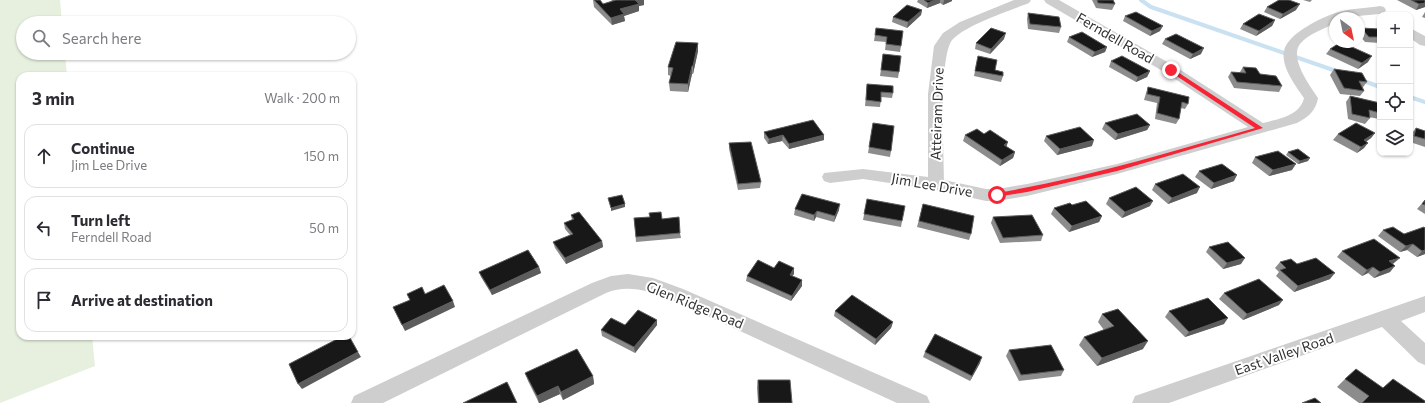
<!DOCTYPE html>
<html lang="en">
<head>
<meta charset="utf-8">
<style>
  body { margin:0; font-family:Commissioner,sans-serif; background:#f2f2f3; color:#2b2b33 }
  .controls { position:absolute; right:12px; top:12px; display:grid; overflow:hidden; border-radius:8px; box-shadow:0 1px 3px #0004 }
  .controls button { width:36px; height:36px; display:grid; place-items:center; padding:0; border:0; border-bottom:1px solid #e1e1e2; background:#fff; color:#2b2b33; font:20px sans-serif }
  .compass { position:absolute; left:1329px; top:12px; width:36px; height:36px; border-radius:50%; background:#fff; box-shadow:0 1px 3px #0004; rotate:147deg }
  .stop { position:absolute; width:12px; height:12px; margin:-9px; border:3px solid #f72436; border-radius:50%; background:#fff }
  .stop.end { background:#f72436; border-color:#fff; box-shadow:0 1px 4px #0008 }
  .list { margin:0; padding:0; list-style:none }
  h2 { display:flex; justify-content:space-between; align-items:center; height:52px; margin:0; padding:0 16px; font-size:17px }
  h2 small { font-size:13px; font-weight:400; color:#7c7c81 }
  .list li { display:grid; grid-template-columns:26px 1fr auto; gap:12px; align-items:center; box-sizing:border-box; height:64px; margin:0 8px 8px; padding:0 8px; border:1px solid #e1e1e2; border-radius:12px }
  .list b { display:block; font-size:15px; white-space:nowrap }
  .list p { margin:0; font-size:13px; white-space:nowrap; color:#7c7c81 }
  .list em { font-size:13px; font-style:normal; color:#7c7c81 }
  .icon { flex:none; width:22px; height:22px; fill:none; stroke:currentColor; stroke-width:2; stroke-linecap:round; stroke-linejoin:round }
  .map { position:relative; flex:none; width:1425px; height:403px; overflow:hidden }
  .search { position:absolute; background:#fff; box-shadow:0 1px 3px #0004; left:16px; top:16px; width:340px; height:44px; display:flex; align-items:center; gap:10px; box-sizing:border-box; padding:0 14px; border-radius:22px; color:#7c7c81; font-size:15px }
  .panel { position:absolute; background:#fff; box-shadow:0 1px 3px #0004; left:16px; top:72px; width:340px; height:268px; border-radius:12px }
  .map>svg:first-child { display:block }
</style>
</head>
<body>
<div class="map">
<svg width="1425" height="403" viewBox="0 0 1425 403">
  <rect width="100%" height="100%" fill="#fff"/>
  <path fill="#e7efde" d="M0 0H60L62 23H23V53H65L67 76H20V336H92L95 366 0 403Z"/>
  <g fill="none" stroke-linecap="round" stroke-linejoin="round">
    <g stroke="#c9e1f0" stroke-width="4">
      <path d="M1141 0 1151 7 1339 72"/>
      <path d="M1361 80 1380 87"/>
      <path d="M1410 97 1425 102"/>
    </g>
    <g fill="#cecece" fill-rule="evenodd">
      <path d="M1014 0H1031L1029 3C1009 11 968 24 953 39 938 54 944 156 944 180L986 189H997L1027 184 1117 164 1248 127 1166 73 1046 3 1044 0H1059L1176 67 1263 123C1278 119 1300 116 1304 98 1295 85 1281 67 1284 51 1287 33 1327 14 1343 11 1355 8 1368 8 1380 6L1384 7 1386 10 1384 13 1380 14 1335 18V23C1324 29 1308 34 1300 44 1289 58 1310 86 1318 98 1316 111 1308 117 1297 123L1117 174 1027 196 997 201H986L936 190 863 179 830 183 824 181 822 177 824 173 863 169 928 177V94L934 46 943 33 960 22Z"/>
      <path d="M1410 28 1425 36V46L1420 45 1410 38Z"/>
      <path d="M628 274 653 278 683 289 927 396 930 403H897L670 299C648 291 628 284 606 293L383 403H351L354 396 592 283 611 276Z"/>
      <path d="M1425 296V312L1401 321 1425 343V365L1418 362 1382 327 1169 403H1132L1135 396Z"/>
    </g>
  </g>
  <g fill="#8c8c8c">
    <path d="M593 0H600L603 4 612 1 611 0H644V5L639 6V11L624 16 625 21 612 25 594 7Z"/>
    <path d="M918 0H952V1L943 5 940 3 927 8 917 2Z"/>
    <path d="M1092 0H1113L1115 4 1112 10 1096 8Z"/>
    <path d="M1303 0H1312L1310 2Z"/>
    <path d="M1397 0H1425V7L1416 10Z"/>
    <path d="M1267 7 1296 10 1280 19 1264 12Z"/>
    <path d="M922 10 921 15 907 28 892 22 893 17Z"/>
    <path d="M1425 12V18L1422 17Z"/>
    <path d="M1028 13 1061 27 1059 33 1028 29 1027 19Z"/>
    <path d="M1125 16 1160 31 1150 36 1123 21Z"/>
    <path d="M1275 20 1272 26 1256 36 1240 29 1243 24Z"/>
    <path d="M876 28 901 46 900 52 885 50 886 42 874 41Z"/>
    <path d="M1361 28 1380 29V43L1365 42 1359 35V31Z"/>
    <path d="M1069 37 1107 47 1105 52 1092 57 1067 42Z"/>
    <path d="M1004 39 990 54 975 49 976 43Z"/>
    <path d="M1165 39 1201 54 1190 59 1162 44Z"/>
    <path d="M698 43V51L693 74H692L688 92 670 91 669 83 671 76 668 75V67Z"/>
    <path d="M1353 48 1368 62 1358 69 1326 54 1330 49Z"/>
    <path d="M883 54 899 72 898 78 880 76Z"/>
    <path d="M978 56 1003 76 1001 82 974 76Z"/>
    <path d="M1111 61 1150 71 1147 77 1136 82 1109 67Z"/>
    <path d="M1243 67 1282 86 1279 92 1234 88 1228 77 1231 72H1240Z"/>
    <path d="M1334 69 1367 82 1363 87 1364 91 1360 96 1340 94 1330 75Z"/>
    <path d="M867 84 893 93 892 98 881 97 880 107 865 106Z"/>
    <path d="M1148 87 1188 104 1185 109 1181 108 1179 119 1176 124 1155 119 1157 103 1144 100 1146 93Z"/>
    <path d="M1350 96 1380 103V117L1379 119 1369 117 1370 118 1365 124 1348 119 1346 102Z"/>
    <path d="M873 123 891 151 890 157 868 153Z"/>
    <path d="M1105 123 1150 125 1147 130 1115 140 1102 129Z"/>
    <path d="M1416 128 1425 131V147L1410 142 1411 134Z"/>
    <path d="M764 132 824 135V140L789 149 782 141 768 144 764 138Z"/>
    <path d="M1375 133 1371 138 1366 142 1364 148 1357 153 1333 140 1338 134Z"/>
    <path d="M984 134 1008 142 1006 146 1015 152 1013 158 1000 166 963 141 965 135Z"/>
    <path d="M1046 136 1092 146 1057 155 1044 141Z"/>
    <path d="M729 143 761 182 760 188 738 190 729 149Z"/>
    <path d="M1288 152 1308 161 1298 164 1286 155Z"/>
    <path d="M1255 157 1292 170 1269 176 1252 163Z"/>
    <path d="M1199 171 1234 181 1211 189 1195 177Z"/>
    <path d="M1155 184 1197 193 1168 204 1152 190Z"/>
    <path d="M1109 198 1150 206 1122 218 1106 204Z"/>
    <path d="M867 199 902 221 901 227 863 220Z"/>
    <path d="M1425 200V214L1417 209Z"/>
    <path d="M923 204 971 234 969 240 917 227Z"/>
    <path d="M1072 205 1102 216 1099 222 1069 232 1051 214 1054 208Z"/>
    <path d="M795 209 839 210 834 222 816 217 814 221 794 215Z"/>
    <path d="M571 215 602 241 603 247 566 264 555 248 553 242 570 235 565 229 564 223 572 220Z"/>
    <path d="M993 217 1043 235 1041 241 1000 243 991 223Z"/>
    <path d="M634 218 680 233 681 238 636 242Z"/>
    <path d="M1425 228V254L1417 257 1407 250 1400 252 1378 236 1383 230 1404 234Z"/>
    <path d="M1209 247 1241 264 1223 269 1206 252Z"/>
    <path d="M1342 251 1394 263 1393 264 1390 272 1374 278 1368 273 1362 276 1337 257Z"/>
    <path d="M1280 262 1297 264 1330 279 1294 292 1276 276 1279 272 1275 268Z"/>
    <path d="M539 267 541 273 492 295 481 277 479 272Z"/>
    <path d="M774 268 794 274 792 276 802 280V286L791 301 746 281 747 276Z"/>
    <path d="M1224 293 1279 305 1243 320 1219 299Z"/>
    <path d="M835 311 893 322 891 328 875 345 834 316Z"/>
    <path d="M1169 311 1224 324 1185 337 1165 317Z"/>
    <path d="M1102 314 1143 349 1097 366 1079 345 1084 337 1104 330 1098 322Z"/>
    <path d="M625 325H657L635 353 602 336 601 330Z"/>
    <path d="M1009 350 1064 370 1061 376 1019 381 1006 356Z"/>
    <path d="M925 352 980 363 970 381 923 357Z"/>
    <path d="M525 373 593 376 594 384 563 400 560 394 540 403H539L528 381Z"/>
    <path d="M1345 379 1383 388 1425 403H1359L1337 387Z"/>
    <path d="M758 380 792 403H758L757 388Z"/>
  </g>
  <g fill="#5d5d5d">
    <path d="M635 0H644V5L639 6V11L624 16 625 21 612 25 611 18 620 9Z"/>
    <path d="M935 0H940V3L927 8 928 3Z"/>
    <path d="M944 0H952V1L943 5Z"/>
    <path d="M1425 3V7L1416 10 1419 4Z"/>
    <path d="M1300 4 1296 10 1280 19 1283 14Z"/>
    <path d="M922 10 921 15 907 28 908 22Z"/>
    <path d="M1275 20 1272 26 1256 36 1259 31Z"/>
    <path d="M1163 26 1160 31 1150 36 1152 31Z"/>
    <path d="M1006 33 1004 39 990 54 991 49Z"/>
    <path d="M698 43V51L693 74V66Z"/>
    <path d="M1107 47 1105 52 1092 57 1095 52Z"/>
    <path d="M1204 48 1201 54 1190 59 1193 54Z"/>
    <path d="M1372 56 1368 62 1358 69 1362 63Z"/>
    <path d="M692 66V74L688 92V84Z"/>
    <path d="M1150 71 1147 77 1136 82 1138 77Z"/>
    <path d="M1150 125 1147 130 1115 140 1118 134Z"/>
    <path d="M1375 133 1371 138 1359 146 1364 140Z"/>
    <path d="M783 135 782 141 768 144 769 139Z"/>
    <path d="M824 135V140L789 149V144Z"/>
    <path d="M1094 140 1092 146 1057 155 1060 149Z"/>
    <path d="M1008 142 1006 148 1004 145Z"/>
    <path d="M1368 143 1364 148 1357 153 1361 147Z"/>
    <path d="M1015 152 1013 158 1000 166 1002 160Z"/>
    <path d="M1310 158 1308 161 1298 164 1300 161Z"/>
    <path d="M1296 164 1292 170 1269 176 1273 170Z"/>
    <path d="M1237 175 1234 181 1211 189 1214 183Z"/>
    <path d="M1200 187 1197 193 1168 204 1172 198Z"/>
    <path d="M1153 201 1150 206 1122 218 1125 212Z"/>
    <path d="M625 204V207L611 211V208Z"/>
    <path d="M840 204 839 210 834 222 835 216Z"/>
    <path d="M817 211 816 217 814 221V215Z"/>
    <path d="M1102 216 1099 222 1069 232 1072 226Z"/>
    <path d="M602 241 603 247 566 264 565 258Z"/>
    <path d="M1413 244 1407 250 1400 252 1406 246Z"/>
    <path d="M1425 250V254L1417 257 1422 251Z"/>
    <path d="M1245 258 1241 264 1223 269 1227 263Z"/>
    <path d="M1400 258 1394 263 1384 267 1389 261Z"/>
    <path d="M1395 266 1390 272 1374 278 1380 272Z"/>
    <path d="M539 267 541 273 492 295 490 290Z"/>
    <path d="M1373 267 1368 273 1362 276 1367 270Z"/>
    <path d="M794 268V274L789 280 790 275Z"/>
    <path d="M1335 273 1330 279 1294 292 1298 286Z"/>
    <path d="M802 280V286L791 301 792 296Z"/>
    <path d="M1283 300 1279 305 1243 320 1247 314Z"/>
    <path d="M453 301 455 307 405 331 402 325Z"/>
    <path d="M1228 318 1224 324 1185 337 1189 332Z"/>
    <path d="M657 320V325L635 353 634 347Z"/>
    <path d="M893 322 891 328 875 345 876 339Z"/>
    <path d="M1148 341 1143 349 1097 366 1102 358Z"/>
    <path d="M358 352 361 357 302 389 298 384Z"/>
    <path d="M982 357 980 363 970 381 972 376Z"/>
    <path d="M593 376 594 384 563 400 561 392Z"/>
    <path d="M558 386 560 394 540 403H539L537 396Z"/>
  </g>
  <g fill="#181818" stroke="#5d5d5d">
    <path d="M594 0H600L603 4 616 0H635L639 4 620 9 624 14 611 18Z"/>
    <path d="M924 0H935L928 3Z"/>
    <path d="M1097 0H1113L1115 4 1098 3Z"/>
    <path d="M1279 0H1289L1300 4 1283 14 1267 7Z"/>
    <path d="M1411 0H1425V3L1419 4Z"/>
    <path d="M907 5 922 10 908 22 893 17Z"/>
    <path d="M1136 12 1163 26 1152 31 1125 16Z"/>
    <path d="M1028 13 1059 17 1061 27 1030 24Z"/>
    <path d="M1259 14 1275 20 1259 31 1243 24Z"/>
    <path d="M876 28 903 31 901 46 886 44 887 37 875 35Z"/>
    <path d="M991 28 1006 33 991 49 976 43Z"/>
    <path d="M1361 28 1380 29V37H1369Z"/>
    <path d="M1082 32 1107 47 1095 52 1069 37Z"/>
    <path d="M1176 34 1204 48 1193 54 1165 39Z"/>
    <path d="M676 42 698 43 693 66H692L688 84 669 83 673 68 668 67Z"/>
    <path d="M1341 42H1348L1355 45 1352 47 1372 56 1362 63 1330 49Z"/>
    <path d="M883 54 901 56 899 72 881 70Z"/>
    <path d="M978 56 997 60 995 70 1003 72V76L975 71Z"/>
    <path d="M1122 56 1150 71 1138 77 1111 61Z"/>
    <path d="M1243 67 1256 68 1260 74 1276 76 1282 86 1237 82 1231 72 1246 73Z"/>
    <path d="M1334 69 1362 73 1367 82 1359 81 1364 91 1344 88Z"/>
    <path d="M867 84 893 86V93L881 92V102L866 100Z"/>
    <path d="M1148 87 1189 97 1188 104 1182 102 1179 119 1157 113 1160 97 1147 94Z"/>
    <path d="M1350 96 1380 103V113L1369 110 1370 118 1352 114Z"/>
    <path d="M1137 114 1150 125 1118 134 1105 123Z"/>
    <path d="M813 120 824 135 789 144 783 135 769 139 764 132Z"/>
    <path d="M873 123 894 126 891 151 869 147Z"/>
    <path d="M1356 123 1375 133 1364 140 1368 143 1361 147 1338 134Z"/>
    <path d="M1080 127 1094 140 1060 149 1046 136Z"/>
    <path d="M1416 128 1425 131V139L1414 136Z"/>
    <path d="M977 129 984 134 990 130 1008 142 1004 145 1015 152 1002 160 965 135Z"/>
    <path d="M751 142 761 182 738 184 729 143Z"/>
    <path d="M1298 149 1310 158 1300 161 1288 152Z"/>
    <path d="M1278 151 1296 164 1273 170 1255 157Z"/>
    <path d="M1222 164 1237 175 1214 183 1199 171Z"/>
    <path d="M1183 174 1200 187 1172 198 1155 184Z"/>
    <path d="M1136 187 1153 201 1125 212 1109 198Z"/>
    <path d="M802 194 840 204 835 216 817 211 814 215 795 209Z"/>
    <path d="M622 195 625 204 611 208 608 198Z"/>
    <path d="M867 199 905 206 902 221 864 214Z"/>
    <path d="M1425 200V205L1422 204Z"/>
    <path d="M1086 201 1102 216 1072 226 1054 208 1070 203 1072 205Z"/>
    <path d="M923 204 974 216 971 234 919 221Z"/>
    <path d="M579 212 602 241 565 258 553 242 573 234 564 223 574 219 571 215Z"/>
    <path d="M661 212 662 219 679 217 680 233 636 237 634 218 650 217 649 213Z"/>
    <path d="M1032 215 1043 235 1003 238 993 217Z"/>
    <path d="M1393 227 1404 234 1424 227 1425 228V250L1422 251 1413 244 1406 246 1383 230Z"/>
    <path d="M1374 239 1400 258 1389 261 1395 266 1380 272 1373 267 1367 270 1342 251Z"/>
    <path d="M1228 242 1245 258 1227 263 1209 247Z"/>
    <path d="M528 250 539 267 490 290 479 272Z"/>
    <path d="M1316 258 1335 273 1298 286 1280 270 1286 268 1280 262 1291 259 1297 264Z"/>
    <path d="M758 260 774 268 779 261 794 268 790 275 802 280 792 296 747 276Z"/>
    <path d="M1259 279 1283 300 1247 314 1224 293Z"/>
    <path d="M444 285 453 301 402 325 393 307 410 300 407 294 422 287 425 294Z"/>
    <path d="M852 295 893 322 876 339 835 311Z"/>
    <path d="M1208 298 1228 318 1189 332 1169 311Z"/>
    <path d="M1118 309 1148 341 1102 358 1084 337 1114 326 1102 314Z"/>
    <path d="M638 310 657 320 634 347 601 330 611 318 625 325Z"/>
    <path d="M935 334 982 357 972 376 925 352Z"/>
    <path d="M343 336H349L358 352 298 384 289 364Z"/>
    <path d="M1051 345 1064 370 1021 375 1009 350Z"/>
    <path d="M577 349 593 376 561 392 558 386 537 396 525 373Z"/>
    <path d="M1356 369 1383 388 1393 379 1425 401V403H1362L1369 396 1345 379Z"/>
    <path d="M758 380H790L792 403H759Z"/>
    <path d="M507 382 517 403H463Z"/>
    <path d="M1315 398 1321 403H1302Z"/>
  </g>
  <path fill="#f72436" d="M1169 69H1173L1263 128 1117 171 1027 192 995 197 994 195 997 193C1085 178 1170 152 1255 128L1169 71Z"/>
  <g text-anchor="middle" stroke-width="4" stroke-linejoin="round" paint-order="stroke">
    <g font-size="14" fill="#313131" stroke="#fff">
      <text transform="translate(1115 38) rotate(30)" y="5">Ferndell Road</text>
      <text transform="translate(937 114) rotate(-88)" y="5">Atteiram Drive</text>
      <text transform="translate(932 185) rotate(10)" y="5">Jim Lee Drive</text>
      <text transform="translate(695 305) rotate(22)" y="5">Glen Ridge Road</text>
      <text transform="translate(1284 354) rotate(-19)" y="5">East Valley Road</text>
    </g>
  </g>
</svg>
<div class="controls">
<button>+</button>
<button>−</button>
<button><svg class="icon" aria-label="locate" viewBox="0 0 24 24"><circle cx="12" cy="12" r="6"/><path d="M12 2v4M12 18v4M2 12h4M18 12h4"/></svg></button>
<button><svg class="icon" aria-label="layers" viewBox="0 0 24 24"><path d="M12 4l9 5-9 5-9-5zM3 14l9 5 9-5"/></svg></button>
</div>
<svg class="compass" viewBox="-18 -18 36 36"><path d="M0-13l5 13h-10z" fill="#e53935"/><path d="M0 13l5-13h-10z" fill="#7c7c81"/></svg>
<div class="stop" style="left:997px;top:195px"></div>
<div class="stop end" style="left:1171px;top:70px"></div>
<div class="search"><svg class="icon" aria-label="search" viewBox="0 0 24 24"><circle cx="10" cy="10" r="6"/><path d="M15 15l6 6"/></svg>Search here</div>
<section class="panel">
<h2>3 min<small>Walk · 200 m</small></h2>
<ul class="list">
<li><svg class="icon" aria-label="ahead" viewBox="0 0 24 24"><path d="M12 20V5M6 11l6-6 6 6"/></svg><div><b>Continue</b><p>Jim Lee Drive</p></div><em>150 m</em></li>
<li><svg class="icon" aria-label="left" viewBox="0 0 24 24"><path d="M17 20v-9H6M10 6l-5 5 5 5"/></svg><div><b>Turn left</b><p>Ferndell Road</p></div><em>50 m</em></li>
<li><svg class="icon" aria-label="arrive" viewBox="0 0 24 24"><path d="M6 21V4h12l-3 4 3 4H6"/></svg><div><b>Arrive at destination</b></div></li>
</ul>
</section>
</div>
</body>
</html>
